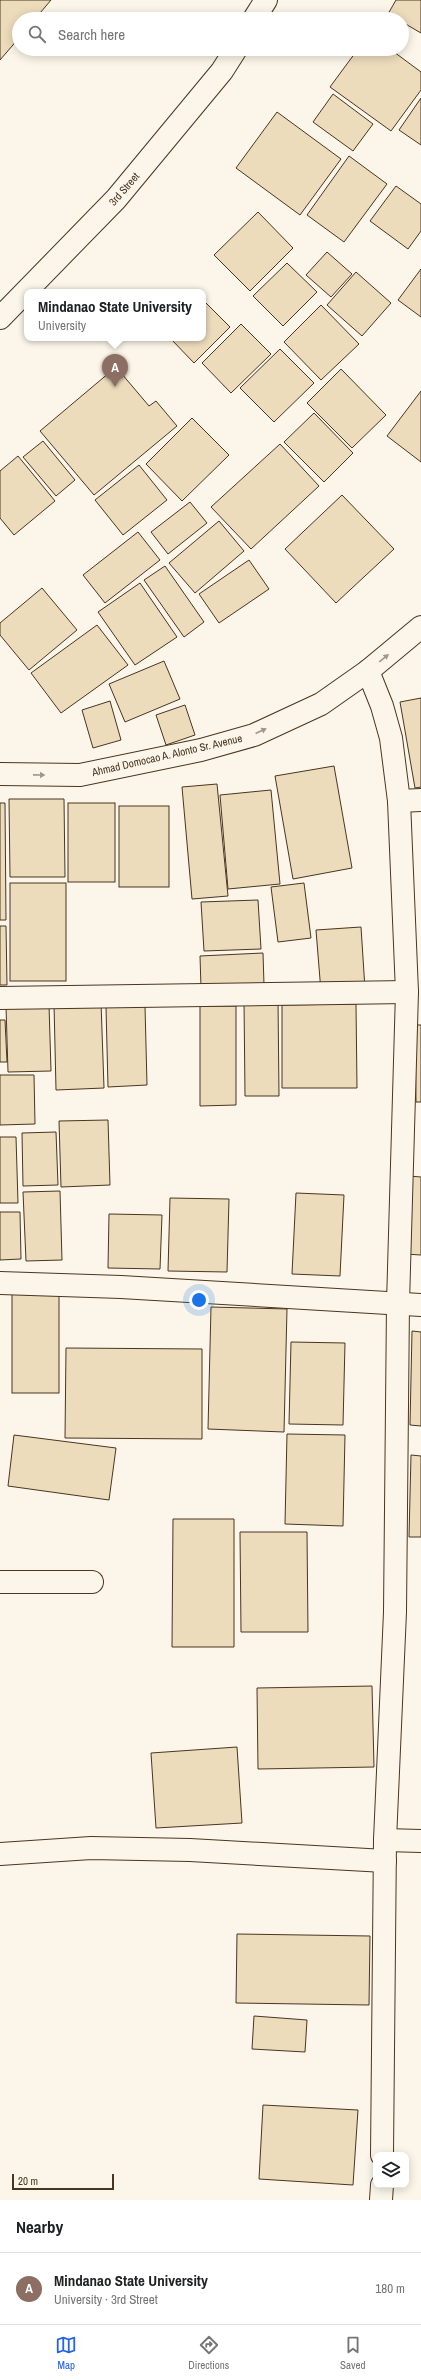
<!DOCTYPE html>
<html lang="en">
<head>
<meta charset="utf-8">
<style>
  body { margin:0; font-family:"Archivo Narrow",sans-serif; background:#f2f2f2; color:#202124 }
  .controls { position:absolute; right:12px; bottom:12px; display:grid; overflow:hidden; border-radius:8px; box-shadow:0 2px 10px #0003 }
  .controls button { width:36px; height:36px; display:grid; place-items:center; padding:0; border:0; border-bottom:1px solid #e0e0e0; background:#fff; color:#202124; font:20px sans-serif }
  .scale { position:absolute; left:12px; bottom:10px; width:102px; box-sizing:border-box; padding-left:4px; border:2px solid #4a3520; border-top:0; font-size:11px; line-height:14px; white-space:nowrap; color:#4a3520; -webkit-text-stroke:3px #fbf6e9; paint-order:stroke }
  .you { position:absolute; left:199px; top:1300px; width:14px; height:14px; margin:-10px; border:3px solid #fff; border-radius:50%; background:#1a73e8; box-shadow:0 0 0 6px #1a73e833 }
  .badge { display:grid; place-items:center; width:26px; height:26px; border-radius:50%; background:#2563eb; color:#fff; font-size:13px; font-weight:700 }
  .pin { position:absolute; translate:-50% -33px; filter:drop-shadow(0 1px 2px #0008) }
  .pin::after { content:''; position:absolute; top:21px; width:14px; height:12px; background:inherit; clip-path:polygon(0 0,100% 0,50% 100%) }
  .popup { position:absolute; left:24px; top:289px; width:182px; height:52px; box-sizing:border-box; display:grid; place-content:center; border-radius:8px; background:#fff; filter:drop-shadow(0 1px 3px #0005); font-size:13px; white-space:nowrap; color:#757577 }
  .popup b { font-size:15px; color:#202124 }
  .popup::after { content:''; position:absolute; left:50%; top:100%; margin-left:-8px; border:8px solid transparent; border-top-color:#fff }
  .list { margin:0; padding:0; list-style:none }
  h2 { display:flex; justify-content:space-between; align-items:center; height:52px; margin:0; padding:0 16px; font-size:17px }
  h2 small { font-size:13px; font-weight:400; color:#757577 }
  .list li { display:grid; grid-template-columns:26px 1fr auto; gap:12px; align-items:center; box-sizing:border-box; height:72px; padding:0 16px; border-top:1px solid #e0e0e0 }
  .list b { display:block; font-size:15px; white-space:nowrap }
  .list p { margin:0; font-size:13px; white-space:nowrap; color:#757577 }
  .list em { font-size:13px; font-style:normal; color:#757577 }
  .icon { flex:none; width:22px; height:22px; fill:none; stroke:currentColor; stroke-width:2; stroke-linecap:round; stroke-linejoin:round }
  .map { position:relative; flex:none; width:421px; height:2200px; overflow:hidden }
  .search { position:absolute; background:#fff; box-shadow:0 2px 10px #0003; left:12px; right:12px; top:12px; height:44px; display:flex; align-items:center; gap:10px; box-sizing:border-box; padding:0 14px; border-radius:22px; color:#757577; font-size:15px }
  .sheet { height:124px; background:#fff }
  nav { display:flex; justify-content:space-around; align-items:center; box-sizing:border-box; height:56px; border-top:1px solid #e0e0e0; background:#fff; font-size:11px; color:#757577 }
  nav a { display:grid; justify-items:center; gap:2px }
  nav .on { color:#2563eb }
  .map>svg:first-child { display:block }
</style>
</head>
<body>
<div class="map">
<svg width="421" height="2200" viewBox="0 0 421 2200">
  <rect width="100%" height="100%" fill="#fbf6e9"/>
  <g fill="#ecdcbc" stroke="#4a3520">
    <path d="M0 0H51L35 19H19V38L0 60Z"/>
    <path d="M396 0H421V33L402 22V19H396L388 14Z"/>
    <path d="M358 49H390L421 72V90L391 131 330 87Z"/>
    <path d="M333 94 373 124 353 151 313 122Z"/>
    <path d="M421 98V145L399 130Z"/>
    <path d="M277 112 341 159 300 215 236 168Z"/>
    <path d="M349 156 387 184 344 242 307 215Z"/>
    <path d="M396 186 421 204V231L408 249 370 221Z"/>
    <path d="M258 212 293 248 250 291 214 255Z"/>
    <path d="M327 252 352 274 331 297 306 275Z"/>
    <path d="M287 263 317 292 283 326 253 296Z"/>
    <path d="M421 269V317L398 300Z"/>
    <path d="M356 272 391 303 362 336 327 305Z"/>
    <path d="M203 300 230 327 194 363 170 338H203Z"/>
    <path d="M321 305 359 344 321 380 284 342Z"/>
    <path d="M241 324 271 354 231 393 202 363Z"/>
    <path d="M280 349 314 383 274 422 240 388Z"/>
    <path d="M116 367 149 406 156 401 177 426 94 495 40 431Z"/>
    <path d="M341 369 386 415 352 448 307 403Z"/>
    <path d="M421 391V462L387 436Z"/>
    <path d="M314 413 353 453 324 482 284 442Z"/>
    <path d="M192 418 229 455 182 501 146 464Z"/>
    <path d="M43 441 75 480 56 496 23 457Z"/>
    <path d="M280 444 319 486 251 549 211 507Z"/>
    <path d="M18 456 55 501 14 535 0 518V471Z"/>
    <path d="M139 465 167 500 123 535 95 500Z"/>
    <path d="M342 495 394 549 336 603 285 549Z"/>
    <path d="M190 502 207 523 168 554 151 532Z"/>
    <path d="M219 521 244 551 195 593 169 563Z"/>
    <path d="M138 532 160 560 105 603 83 575Z"/>
    <path d="M249 560 269 589 219 623 199 594Z"/>
    <path d="M165 566 204 622 184 637 144 580Z"/>
    <path d="M140 583 177 637 135 665 98 612Z"/>
    <path d="M42 588 77 630 29 670 0 635V623Z"/>
    <path d="M97 625 128 665 61 713 31 673Z"/>
    <path d="M164 661 180 699 125 722 109 684Z"/>
    <path d="M421 698V787L415 788 400 702Z"/>
    <path d="M110 701 121 740 93 748 82 710Z"/>
    <path d="M185 705 195 735 166 745 156 715Z"/>
    <path d="M334 766 352 868 293 879 275 776Z"/>
    <path d="M217 784 228 896 192 899 182 787Z"/>
    <path d="M271 790 280 884 228 889 220 795Z"/>
    <path d="M9 799H64L65 877H10Z"/>
    <path d="M0 803H5L6 920H0Z"/>
    <rect x="68" y="803" width="47" height="79"/>
    <rect x="119" y="806" width="50" height="81"/>
    <rect x="10" y="883" width="56" height="98"/>
    <path d="M304 883 311 938 278 942 271 887Z"/>
    <path d="M258 900 261 949 204 951 201 902Z"/>
    <path d="M0 926H6L7 985H0Z"/>
    <path d="M361 927 365 989 321 992 316 930Z"/>
    <path d="M263 953 264 985 201 988 200 956Z"/>
    <path d="M278 999 279 1096H245L244 1000Z"/>
    <path d="M101 1002 104 1088 56 1090 54 1003Z"/>
    <path d="M356 1004 357 1088H282V1005Z"/>
    <path d="M49 1005 51 1071 8 1072 6 1006Z"/>
    <path d="M145 1006 147 1085 108 1087 106 1007Z"/>
    <path d="M200 1006H236V1105L200 1106Z"/>
    <path d="M0 1020H5L7 1062H0Z"/>
    <path d="M415 1025H421V1102H416Z"/>
    <path d="M0 1075H34L35 1124 0 1125Z"/>
    <path d="M108 1120 110 1185 61 1187 59 1121Z"/>
    <path d="M56 1132 58 1185 23 1186 22 1133Z"/>
    <path d="M0 1137H16L18 1203H0Z"/>
    <path d="M409 1176 421 1177V1255L405 1254Z"/>
    <path d="M60 1191 62 1260 26 1261 23 1192Z"/>
    <path d="M296 1193 344 1195 340 1276 292 1274Z"/>
    <path d="M170 1198 229 1199 227 1272 168 1271Z"/>
    <path d="M0 1212H20L21 1259 0 1260Z"/>
    <path d="M109 1214 162 1215 160 1269 108 1268Z"/>
    <rect x="12" y="1293" width="47" height="100"/>
    <path d="M211 1307 287 1309 284 1432 208 1429Z"/>
    <path d="M412 1331 421 1332V1426L410 1425Z"/>
    <path d="M291 1342 345 1343 343 1425 289 1424Z"/>
    <path d="M66 1348 202 1349V1439L65 1438Z"/>
    <path d="M287 1434 345 1435 343 1526 285 1524Z"/>
    <path d="M14 1435 116 1448 109 1500 8 1486Z"/>
    <path d="M411 1455 421 1456V1537H409Z"/>
    <path d="M173 1519H234V1647H172Z"/>
    <path d="M240 1532H307L308 1632H241Z"/>
    <path d="M372 1686 374 1767 258 1769 257 1688Z"/>
    <path d="M237 1747 242 1823 156 1828 151 1753Z"/>
    <path d="M237 1934 370 1936 369 2005 236 2003Z"/>
    <path d="M254 2016 307 2020 305 2052 252 2049Z"/>
    <path d="M263 2105 358 2110 353 2185 259 2179Z"/>
  </g>
  <g fill="none" stroke-linecap="round" stroke-linejoin="round">
    <g stroke="#4a3520" stroke-width="24">
      <g id="street">
        <path d="M254 19 266 0"/>
        <path d="M0 318 116 199 222 71 236 49"/>
        <path d="M368 671 382 706 391 738 399 801 407 992 398 1303 395 1612 385 1840 382 2155"/>
        <path d="M0 774 80 775 201 750 254 735 321 704 368 671 421 627"/>
        <path d="M399 801 421 800"/>
        <path d="M0 998 407 992"/>
        <path d="M0 1283 121 1287 421 1305"/>
        <path d="M0 1582H92"/>
        <path d="M385 1840 421 1841"/>
        <path d="M0 1854 91 1848 190 1850 385 1861"/>
        <path d="M381 2200 382 2185"/>
      </g>
    </g>
    <use href="#street" stroke="#fbf6e9" stroke-width="22"/>
  </g>
  <defs><path id="oneway-solid" d="M-6-.8H1V-3.2L6.5 0L1 3.2V.8H-6Z"/></defs>
  <g fill="#a29684">
    <use href="#oneway-solid" transform="translate(384 658) rotate(-39)"/>
    <use href="#oneway-solid" transform="translate(261 731) rotate(-25)"/>
    <use href="#oneway-solid" transform="translate(39 775) rotate(1)"/>
  </g>
  <g text-anchor="middle" stroke-width="3" stroke-linejoin="round" paint-order="stroke">
    <g font-size="11" fill="#4a3520" stroke="#fbf6e9">
      <text transform="translate(124 189) rotate(-49)" y="4">3rd Street</text>
      <text transform="translate(167 755) rotate(-13)" y="4">Ahmad Domocao A. Alonto Sr. Avenue</text>
    </g>
  </g>
</svg>
<div class="controls">
<button><svg class="icon" aria-label="layers" viewBox="0 0 24 24"><path d="M12 4l9 5-9 5-9-5zM3 14l9 5 9-5"/></svg></button>
</div>
<div class="scale">20 m</div>
<div class="you"></div>
<div class="pin badge" style="left:115px;top:387px;background:#8d6e63">A</div>
<div class="popup"><b>Mindanao State University</b>University</div>
<div class="search"><svg class="icon" aria-label="search" viewBox="0 0 24 24"><circle cx="10" cy="10" r="6"/><path d="M15 15l6 6"/></svg>Search here</div>
</div>
<section class="sheet">
<h2>Nearby<small></small></h2>
<ul class="list">
<li><span class="badge" style="background:#8d6e63">A</span><div><b>Mindanao State University</b><p>University · 3rd Street</p></div><em>180 m</em></li>
</ul>
</section>
<nav>
<a class="on"><svg class="icon" aria-label="map" viewBox="0 0 24 24"><path d="M3 6l6-2 6 2 6-2v14l-6 2-6-2-6 2zM9 4v14M15 6v14"/></svg>Map</a>
<a><svg class="icon" aria-label="directions" viewBox="0 0 24 24"><path d="M12 3l9 9-9 9-9-9zM9 14v-3h6M13 9l2 2-2 2"/></svg>Directions</a>
<a><svg class="icon" aria-label="saved" viewBox="0 0 24 24"><path d="M7 4h10v16l-5-4-5 4z"/></svg>Saved</a>
</nav>
</body>
</html>
